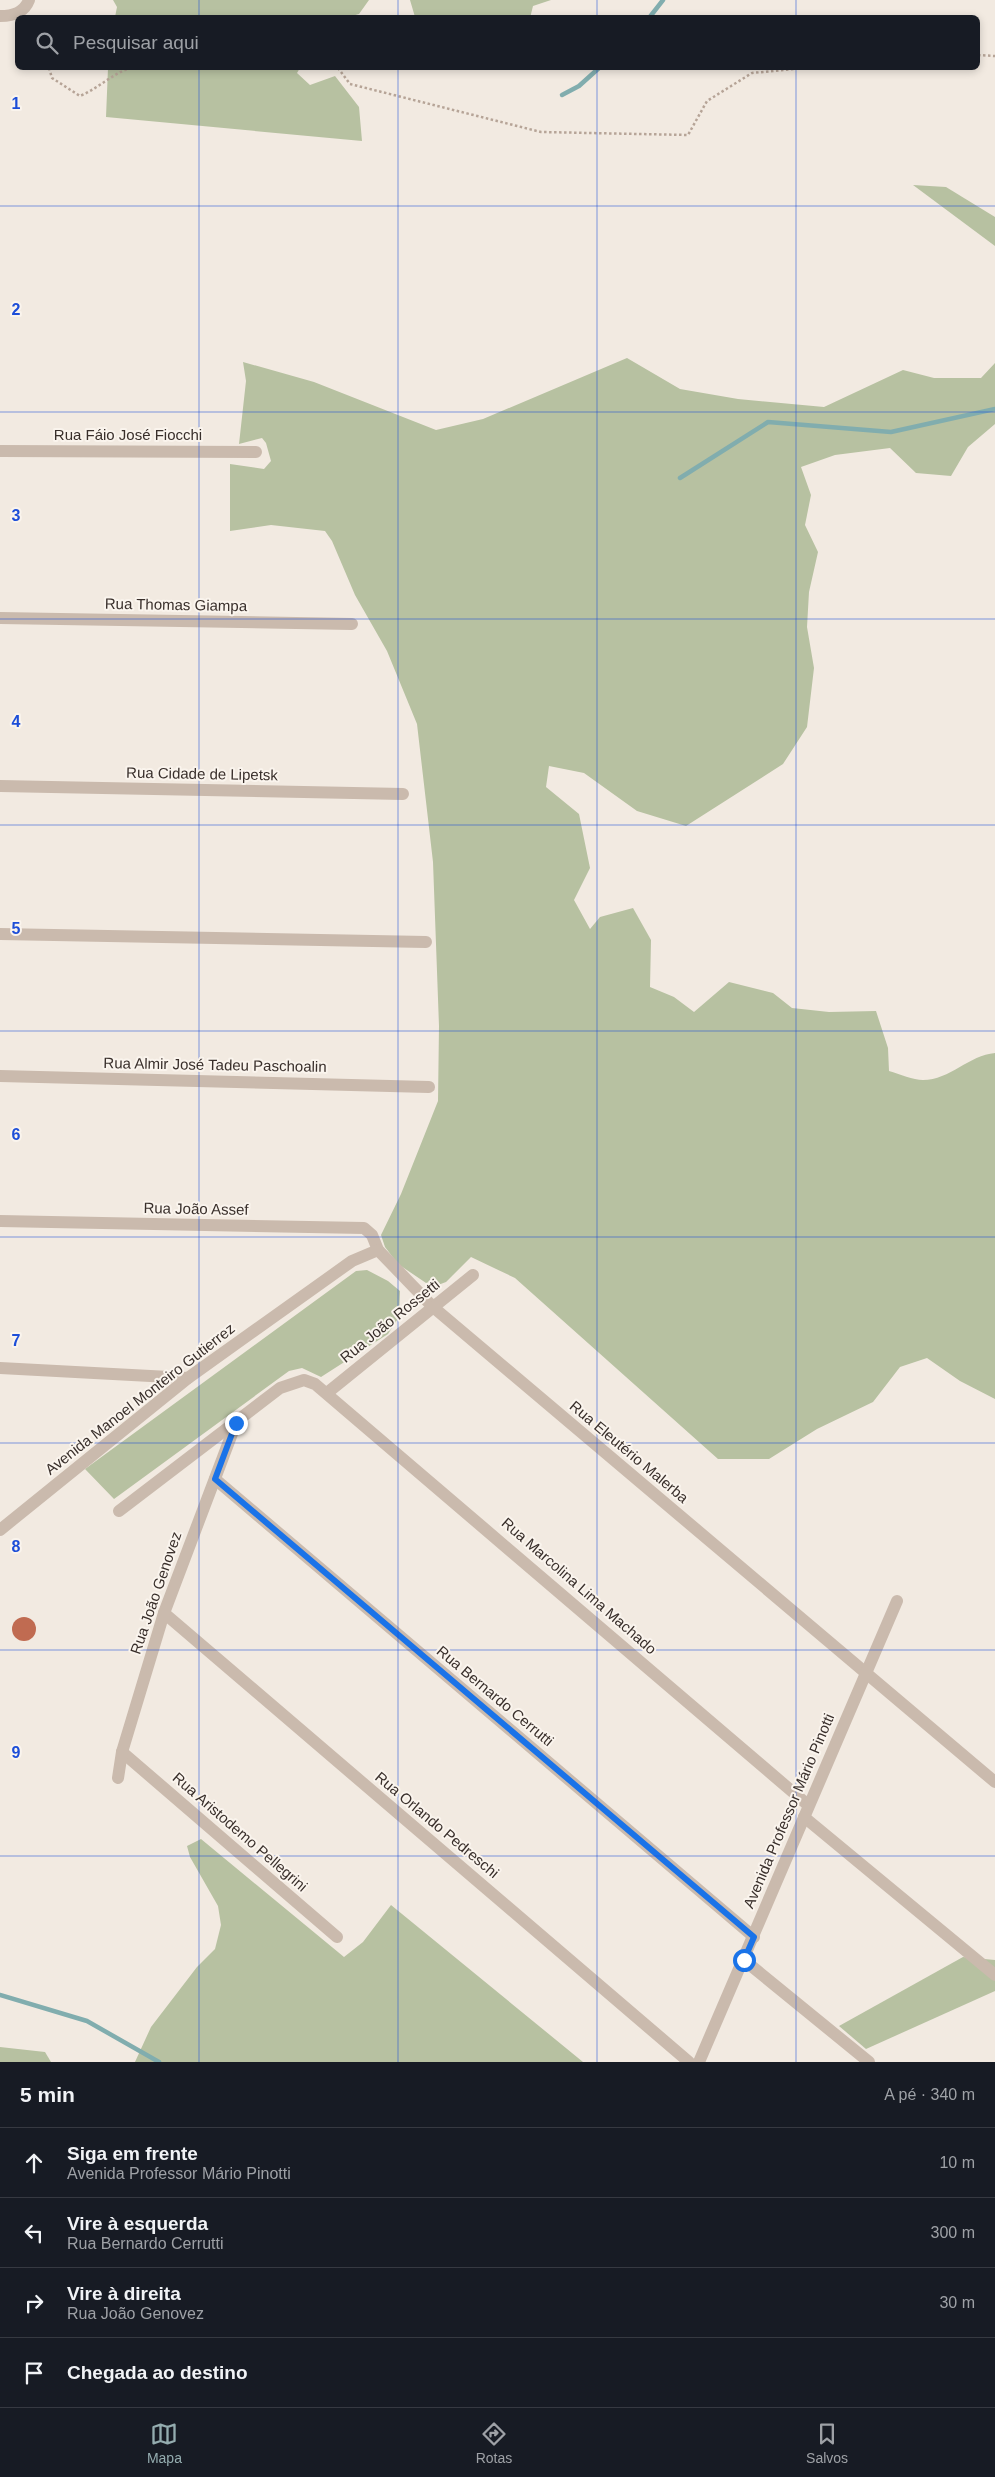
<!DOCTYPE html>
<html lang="pt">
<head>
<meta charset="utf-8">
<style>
  body { margin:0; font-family:Helvetica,sans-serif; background:#20242c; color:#f1f3f6 }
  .stop { position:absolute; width:15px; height:15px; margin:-11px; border:4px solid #1a73e8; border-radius:50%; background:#fff }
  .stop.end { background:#1a73e8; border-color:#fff; box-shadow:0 1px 5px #0008 }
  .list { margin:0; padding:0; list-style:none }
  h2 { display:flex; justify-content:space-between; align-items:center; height:65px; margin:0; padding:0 20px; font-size:21px }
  h2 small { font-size:16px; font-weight:400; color:#9ea1a6 }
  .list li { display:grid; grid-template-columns:32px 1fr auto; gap:15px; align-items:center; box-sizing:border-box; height:70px; padding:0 20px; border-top:1px solid #363941 }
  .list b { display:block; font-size:19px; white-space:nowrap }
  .list p { margin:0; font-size:16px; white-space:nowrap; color:#9ea1a6 }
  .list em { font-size:16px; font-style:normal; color:#9ea1a6 }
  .icon { flex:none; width:28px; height:28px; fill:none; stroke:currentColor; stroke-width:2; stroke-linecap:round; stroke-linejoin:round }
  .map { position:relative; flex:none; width:995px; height:2062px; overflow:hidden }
  .search { position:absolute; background:#171b24; box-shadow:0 2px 8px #0003; left:15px; right:15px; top:15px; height:55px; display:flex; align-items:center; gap:12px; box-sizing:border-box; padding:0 18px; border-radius:8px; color:#9ea1a6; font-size:19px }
  .sheet { height:345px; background:#171b24 }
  nav { display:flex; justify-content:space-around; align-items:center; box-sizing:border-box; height:70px; border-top:1px solid #363941; background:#171b24; font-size:14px; color:#9ea1a6 }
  nav a { display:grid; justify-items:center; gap:2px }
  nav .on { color:#94acaf }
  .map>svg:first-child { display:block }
</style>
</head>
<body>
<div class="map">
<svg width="995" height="2062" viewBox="0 0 995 2062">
  <rect width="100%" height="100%" fill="#f2eae1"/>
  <g fill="#b7c1a1">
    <path d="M113 0H369L359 14 345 18 115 17 117 7Z"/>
    <path d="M410 0H551L533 6 530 18 415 17Z"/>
    <path d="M108 68H300L297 73 310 85 335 76 359 107 362 141 106 117Z"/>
    <path d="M913 185 946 187 995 217V246Z"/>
    <path d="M627 358 680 389 738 399 824 407 903 370 934 378H981L995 363V424L968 447 951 476 916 473 890 448 835 455 801 467 811 495 805 525 818 552 809 592 807 627 814 668 807 727 783 764 686 826 637 811 584 773 549 766 546 787 579 814 590 868 574 900 590 929 600 917 633 908 651 940 650 987 674 997 694 1012 729 982 773 993 792 1008 829 1012 876 1011 888 1048 889 1071C900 1074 913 1080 923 1080 950 1080 969 1055 995 1053V1399L960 1381 927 1358 900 1367 873 1402 817 1429 769 1459H718L515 1278 471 1257 446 1282 438 1285H429L398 1264 385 1247 381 1235 401 1194 438 1101 439 1026 433 862 417 724 387 651 355 595 332 541 325 531 271 525 230 531V464L264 469 271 461 266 443 262 438 239 444 246 381 243 362 314 382 436 430 483 419Z"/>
    <path d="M367 1270 388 1281 400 1291 399 1317 388 1334 321 1377 302 1368 289 1371 114 1499 85 1469 356 1271Z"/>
    <path d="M201 1839 344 1957 363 1942 391 1905 583 2062H135L151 2027 197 1967 215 1949 221 1925 218 1906 190 1857 187 1846Z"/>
    <path d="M963 1957 995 1960V1991L866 2049 839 2026Z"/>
    <path d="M0 2047 45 2052 51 2062H0Z"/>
  </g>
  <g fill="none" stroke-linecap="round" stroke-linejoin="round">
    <g stroke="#81adae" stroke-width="4.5">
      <path d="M649 18 663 0"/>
      <path d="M562 95 579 86 599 68"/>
      <path d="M680 478 768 422 891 432 995 409"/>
      <path d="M0 1995 87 2021 159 2062"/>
    </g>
  </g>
  <circle fill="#c06b51" cx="24" cy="1629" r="12"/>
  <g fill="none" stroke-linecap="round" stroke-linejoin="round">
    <g stroke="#b6a497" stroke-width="2.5" stroke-dasharray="2.5 2.5" stroke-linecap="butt">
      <path d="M978 55 995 56"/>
      <path d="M49 68 52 78 80 96C99 88 113 73 131 68"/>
      <path d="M338 68 350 84 541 132 688 135 707 101 752 73 804 68"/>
    </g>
    <g stroke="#cabaad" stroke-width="12">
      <path d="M0 16C13 16 24 13 29 0"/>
      <path d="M0 451 256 452"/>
      <path d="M0 618 352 624"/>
      <path d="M0 786 403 794"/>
      <path d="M0 934 426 942"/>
      <path d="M0 1076 429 1087"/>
      <path d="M0 1221 364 1228 372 1235 378 1250 433 1307 995 1782"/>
      <path d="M0 1368 188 1378"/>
      <path d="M327 1393 473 1275"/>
      <path d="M215 1479 754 1937"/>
      <path d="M119 1511 280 1388 304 1380 315 1384 808 1805"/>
      <path d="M0 1530 188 1378 352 1261 378 1250"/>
      <path d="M164 1613 689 2062"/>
      <path d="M122 1752 337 1937"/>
      <path d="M118 1778 122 1752 164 1613 236 1423"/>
      <path d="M804 1817 995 1975"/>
      <path d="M744 1960 869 2062"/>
      <path d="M699 2062 897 1601"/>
    </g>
  </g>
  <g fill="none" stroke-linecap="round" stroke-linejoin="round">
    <path stroke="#1a73e8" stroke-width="6" d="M236 1423 215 1479 754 1937 744 1960"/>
  </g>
  <path fill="none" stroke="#1d4ed8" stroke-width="1" stroke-opacity="0.55" d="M199 0V18M398 0V18M597 0V18M796 0V18M199 68V2062M398 68V2062M597 68V2062M796 68V2062M0 206H995M0 412H995M0 619H995M0 825H995M0 1031H995M0 1237H995M0 1443H995M0 1650H995M0 1856H995"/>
  <g text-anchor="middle" stroke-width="4" stroke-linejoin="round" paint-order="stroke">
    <g font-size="15" fill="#392f2b" stroke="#faf4ed">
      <text x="128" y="440">Rua Fáio José Fiocchi</text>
      <text transform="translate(176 605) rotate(1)" y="5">Rua Thomas Giampa</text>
      <text transform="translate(202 774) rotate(1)" y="5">Rua Cidade de Lipetsk</text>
      <text transform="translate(215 1065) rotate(1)" y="5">Rua Almir José Tadeu Paschoalin</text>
      <text transform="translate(196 1209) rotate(1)" y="5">Rua João Assef</text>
      <text transform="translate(390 1321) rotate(-39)" y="5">Rua João Rossetti</text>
      <text transform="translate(140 1399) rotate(-38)" y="5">Avenida Manoel Monteiro Gutierrez</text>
      <text transform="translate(629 1452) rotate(40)" y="5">Rua Eleutério Malerba</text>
      <text transform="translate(579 1586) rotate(41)" y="5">Rua Marcolina Lima Machado</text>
      <text transform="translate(156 1593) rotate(-71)" y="5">Rua João Genovez</text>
      <text transform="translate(495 1696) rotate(40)" y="5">Rua Bernardo Cerrutti</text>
      <text transform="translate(789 1811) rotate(-67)" y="5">Avenida Professor Mário Pinotti</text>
      <text transform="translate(437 1825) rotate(40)" y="5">Rua Orlando Pedreschi</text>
      <text transform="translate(240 1832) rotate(41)" y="5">Rua Aristodemo Pellegrini</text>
    </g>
  </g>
  <g font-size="16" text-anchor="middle" font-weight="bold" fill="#1d4ed8" stroke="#faf4ed" stroke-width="4" stroke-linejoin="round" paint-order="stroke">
    <text x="16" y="109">1</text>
    <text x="16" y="315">2</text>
    <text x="16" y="521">3</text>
    <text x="16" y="727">4</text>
    <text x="16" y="934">5</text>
    <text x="16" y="1140">6</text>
    <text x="16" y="1346">7</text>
    <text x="16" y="1552">8</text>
    <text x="16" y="1758">9</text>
  </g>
</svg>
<div class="stop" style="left:744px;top:1960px"></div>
<div class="stop end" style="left:236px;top:1423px"></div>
<div class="search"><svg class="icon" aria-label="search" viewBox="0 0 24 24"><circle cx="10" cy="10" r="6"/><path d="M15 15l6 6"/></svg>Pesquisar aqui</div>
</div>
<section class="sheet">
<h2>5 min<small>A pé · 340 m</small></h2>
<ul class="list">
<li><svg class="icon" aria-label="ahead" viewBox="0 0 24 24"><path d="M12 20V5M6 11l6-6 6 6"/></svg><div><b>Siga em frente</b><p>Avenida Professor Mário Pinotti</p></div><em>10 m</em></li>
<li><svg class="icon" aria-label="left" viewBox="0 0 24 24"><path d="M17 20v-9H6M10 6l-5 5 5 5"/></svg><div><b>Vire à esquerda</b><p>Rua Bernardo Cerrutti</p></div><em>300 m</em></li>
<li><svg class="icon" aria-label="right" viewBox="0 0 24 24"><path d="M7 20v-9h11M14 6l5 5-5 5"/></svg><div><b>Vire à direita</b><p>Rua João Genovez</p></div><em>30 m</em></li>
<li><svg class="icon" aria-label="arrive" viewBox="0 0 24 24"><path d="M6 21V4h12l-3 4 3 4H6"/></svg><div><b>Chegada ao destino</b></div></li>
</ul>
</section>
<nav>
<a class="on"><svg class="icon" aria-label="map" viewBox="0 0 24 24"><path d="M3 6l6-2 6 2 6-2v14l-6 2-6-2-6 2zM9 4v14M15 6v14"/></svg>Mapa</a>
<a><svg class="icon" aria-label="directions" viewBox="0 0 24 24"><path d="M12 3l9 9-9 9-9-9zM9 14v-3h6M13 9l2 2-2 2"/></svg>Rotas</a>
<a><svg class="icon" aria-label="saved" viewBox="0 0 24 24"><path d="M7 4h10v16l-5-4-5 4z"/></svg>Salvos</a>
</nav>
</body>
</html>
